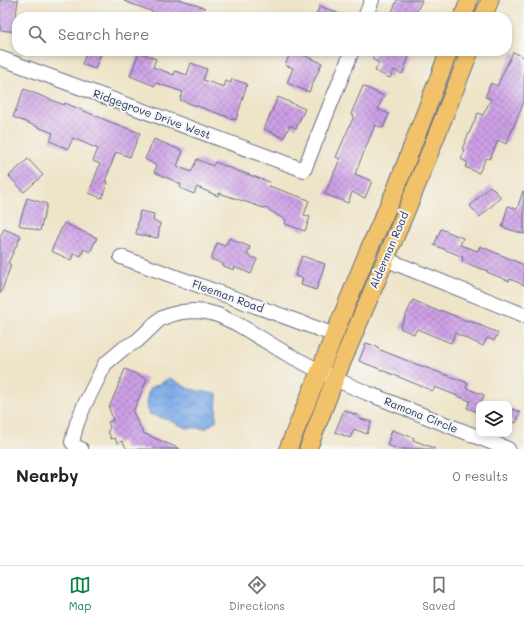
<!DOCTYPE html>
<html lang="en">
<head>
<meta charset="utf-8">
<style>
  body { margin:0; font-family:Mali,sans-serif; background:#f6f6f6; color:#222 }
  .controls { position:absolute; right:12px; bottom:12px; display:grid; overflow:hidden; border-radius:8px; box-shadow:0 2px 6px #0003 }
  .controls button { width:36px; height:36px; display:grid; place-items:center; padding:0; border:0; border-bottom:1px solid #e0e0e0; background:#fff; color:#222; font:20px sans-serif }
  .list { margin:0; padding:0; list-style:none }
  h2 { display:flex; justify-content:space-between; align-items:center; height:52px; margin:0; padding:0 16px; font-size:17px }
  h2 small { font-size:13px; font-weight:400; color:#767676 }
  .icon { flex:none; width:22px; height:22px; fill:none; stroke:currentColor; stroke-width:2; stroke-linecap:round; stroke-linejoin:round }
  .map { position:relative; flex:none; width:524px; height:449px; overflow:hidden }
  .search { position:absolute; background:#fff; box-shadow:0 2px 6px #0003; left:12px; right:12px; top:12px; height:44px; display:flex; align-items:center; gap:10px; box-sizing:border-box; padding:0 14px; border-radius:16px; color:#767676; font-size:15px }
  .sheet { height:116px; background:#fff }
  nav { display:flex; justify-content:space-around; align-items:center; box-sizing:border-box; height:56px; border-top:1px solid #e0e0e0; background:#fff; font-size:11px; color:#767676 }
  nav a { display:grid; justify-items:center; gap:2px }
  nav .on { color:#0b8043 }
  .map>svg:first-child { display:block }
</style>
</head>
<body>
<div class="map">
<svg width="524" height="449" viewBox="0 0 524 449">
  <defs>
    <pattern id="water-waves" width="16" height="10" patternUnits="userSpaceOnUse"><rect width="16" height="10" fill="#7eace7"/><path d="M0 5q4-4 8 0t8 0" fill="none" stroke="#668cbe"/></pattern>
    <pattern id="building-cross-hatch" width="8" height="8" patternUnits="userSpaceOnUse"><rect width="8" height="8" fill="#cea0e6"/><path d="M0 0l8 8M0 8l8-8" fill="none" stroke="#a683be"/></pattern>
  </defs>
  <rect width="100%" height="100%" fill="#f6f6f2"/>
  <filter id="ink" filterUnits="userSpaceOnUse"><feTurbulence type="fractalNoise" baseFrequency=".025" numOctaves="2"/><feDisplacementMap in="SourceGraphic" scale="8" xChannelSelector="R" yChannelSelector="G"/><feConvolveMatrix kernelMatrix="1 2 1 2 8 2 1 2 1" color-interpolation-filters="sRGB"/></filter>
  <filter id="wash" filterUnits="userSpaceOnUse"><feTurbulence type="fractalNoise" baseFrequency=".012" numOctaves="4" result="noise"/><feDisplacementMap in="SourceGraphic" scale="16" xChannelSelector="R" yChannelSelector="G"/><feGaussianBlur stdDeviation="0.9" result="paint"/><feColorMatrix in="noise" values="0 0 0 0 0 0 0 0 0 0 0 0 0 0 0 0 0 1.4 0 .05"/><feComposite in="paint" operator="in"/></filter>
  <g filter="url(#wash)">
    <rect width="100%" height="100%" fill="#eee4c8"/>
    <path fill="url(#water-waves)" stroke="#4c6ea2" d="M170 378 189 389 217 394 216 421 207 428H186L166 419 149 414 146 403 149 389Z"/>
    <g id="blocks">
      <g fill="url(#building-cross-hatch)">
        <path d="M0 0H18L16 15 17 16V32L0 30Z"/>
        <path d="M124 0H182L205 8 202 17H167L124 1Z"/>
        <path d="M397 0H422L414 17H390Z"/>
        <path d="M320 6 347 17H315Z"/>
        <path d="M87 51H102L95 69 82 64Z"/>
        <path d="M291 51H294L322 63 309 92 287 83 293 68 285 65Z"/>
        <path d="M376 51H396L409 57 402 74 394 70 390 78 375 71 379 63 372 59Z"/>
        <path d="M139 52 156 59 153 67 174 75 175 71 187 75 191 63 207 69 203 80 224 87 226 81 231 83 232 79 247 84 236 120 180 100 183 92 156 83 155 86 130 76Z"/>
        <path d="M513 52 524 57V102L506 144 498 140 490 159 486 158 479 173 465 167 468 163 461 159 465 150 462 149 478 113 483 115 491 99 485 97 491 83 497 86Z"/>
        <path d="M363 86 384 96 378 109 389 114 383 128 375 125 355 174 372 181 365 198 352 192 348 203 325 194 340 159 336 157 354 116 351 114Z"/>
        <path d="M24 89 64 105 65 103 108 121 140 133 130 157 116 152 105 181 108 182 102 198 89 193 100 164 93 161 98 149 73 138 68 149 50 141 53 133 13 117Z"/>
        <path d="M278 97 305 109 296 128 290 125 284 138 264 129Z"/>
        <path d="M154 139 183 151 177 166 191 172 197 159 213 166 215 162 235 170 270 182 269 186 309 200 304 215 310 217 305 231 285 224 286 220 267 209 219 193 218 196 197 187 194 194 180 188 181 184 154 172 157 166 145 159Z"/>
        <path d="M28 159 43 175 24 192 9 176Z"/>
        <path d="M490 186 501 197 480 217 470 206Z"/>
        <path d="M523 191H524V234L502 227 508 206 517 209Z"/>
        <path d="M27 198 47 204 40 231 19 225Z"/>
        <path d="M140 211 154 214 153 221 160 223 158 238 136 234Z"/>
        <path d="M64 223 97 238 90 252 84 249 81 256 74 253 71 260 51 251Z"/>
        <path d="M4 229 21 236 8 263 11 265 1 293H0V237Z"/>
        <path d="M441 229 463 238 460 245 478 251 480 246 524 265V285L510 279 509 281 487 272 488 271 462 262 463 257 434 245Z"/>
        <path d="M229 238 250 247 247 255 257 259 251 274 235 267 234 270 223 266V264L211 259 217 243 225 246Z"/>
        <path d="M302 256 325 264 316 290 301 285 303 278 295 276Z"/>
        <path d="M413 300 440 312V310L467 321 468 320 498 333 494 341 487 338 483 346 455 333 451 343 417 329 414 334 400 328Z"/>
        <path d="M366 343 378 347V349L418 365H419L468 383 466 388 484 395 481 404H479L478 412 467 408 470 401 435 387 433 391 377 368 359 361Z"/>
        <path d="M125 369 147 379 133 412 143 433 180 449H127L122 441 117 443 115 438 111 439 108 431 110 427 108 422 113 420 109 408Z"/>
        <path d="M509 408 520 412 516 423 509 420Z"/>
        <path d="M344 410 359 416 358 418 371 422 367 434 354 429 350 438 335 432Z"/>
        <path d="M392 430 414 438 413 440 434 448V449H398L387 445Z"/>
      </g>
    </g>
  </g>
  <g filter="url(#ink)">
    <use href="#blocks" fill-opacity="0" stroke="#656e83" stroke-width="1"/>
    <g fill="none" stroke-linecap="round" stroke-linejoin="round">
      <g stroke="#656e83" stroke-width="16">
        <g id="minor">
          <path d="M365 17 372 0"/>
          <path d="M0 58 304 170 352 51"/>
          <path d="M121 257 335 335"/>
          <path d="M385 259 524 315"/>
          <path d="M81 449 76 447 72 442 77 423 84 406 105 364 124 348 137 341 160 319 170 315 182 312 193 311 207 312 218 315 239 325 287 354 335 379 367 393 508 449"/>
        </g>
      </g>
      <g stroke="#656e83" stroke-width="19">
        <g id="major">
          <path d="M463 17 469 0"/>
          <path d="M483 17 490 0"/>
          <path d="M288 449 369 249 395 191 449 51"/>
          <path d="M308 449 335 379 412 197 470 51"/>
        </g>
      </g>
      <use href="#minor" stroke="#fff" stroke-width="14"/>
      <use href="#major" stroke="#f2c26a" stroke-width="17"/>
    </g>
  </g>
  <g text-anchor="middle" stroke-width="4" stroke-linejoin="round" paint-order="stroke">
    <g font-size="11" fill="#1b2f5e" stroke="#f6f6f2">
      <text transform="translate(152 114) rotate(20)" y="4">Ridgegrove Drive West</text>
      <text transform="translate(389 250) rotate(-67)" y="4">Alderman Road</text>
      <text transform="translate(228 296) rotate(20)" y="4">Fleeman Road</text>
      <text transform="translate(421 415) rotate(22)" y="4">Ramona Circle</text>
    </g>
  </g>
</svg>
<div class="controls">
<button><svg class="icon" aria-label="layers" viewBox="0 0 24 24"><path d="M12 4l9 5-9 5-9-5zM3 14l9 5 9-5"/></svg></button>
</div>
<div class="search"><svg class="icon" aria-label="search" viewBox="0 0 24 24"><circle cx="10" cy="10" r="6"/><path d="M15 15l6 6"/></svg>Search here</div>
</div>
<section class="sheet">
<h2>Nearby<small>0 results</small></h2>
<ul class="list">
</ul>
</section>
<nav>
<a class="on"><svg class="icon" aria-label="map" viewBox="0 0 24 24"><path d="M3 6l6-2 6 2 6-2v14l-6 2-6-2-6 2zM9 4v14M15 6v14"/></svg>Map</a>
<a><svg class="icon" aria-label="directions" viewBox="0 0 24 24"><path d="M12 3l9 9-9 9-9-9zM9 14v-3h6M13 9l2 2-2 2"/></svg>Directions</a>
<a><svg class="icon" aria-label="saved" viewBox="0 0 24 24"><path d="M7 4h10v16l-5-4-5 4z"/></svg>Saved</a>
</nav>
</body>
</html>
